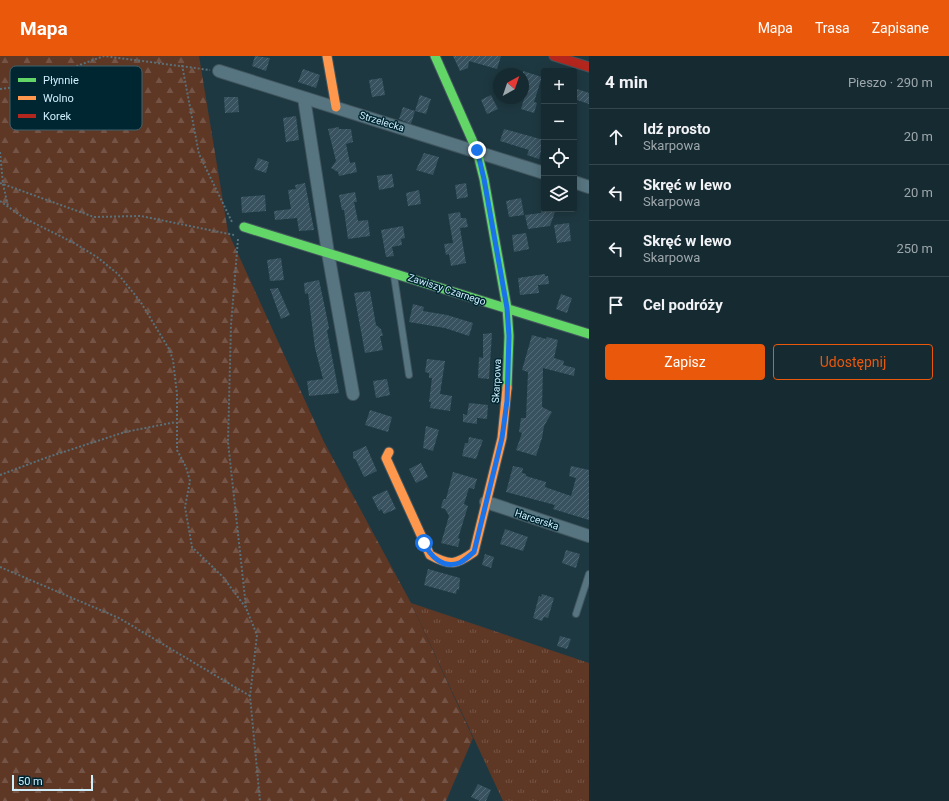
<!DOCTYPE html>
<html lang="pl">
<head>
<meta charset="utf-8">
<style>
  body { margin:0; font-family:Roboto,sans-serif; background:#23363d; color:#f1f3f6 }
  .controls { position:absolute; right:12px; top:12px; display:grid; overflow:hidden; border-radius:4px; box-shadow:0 2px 10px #0003 }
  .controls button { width:36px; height:36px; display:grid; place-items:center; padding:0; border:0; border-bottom:1px solid #35464d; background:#162a31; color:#f1f3f6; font:20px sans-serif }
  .compass { position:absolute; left:493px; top:12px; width:36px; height:36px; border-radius:50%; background:#162a31; box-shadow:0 2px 10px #0003; rotate:40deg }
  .scale { position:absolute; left:12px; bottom:10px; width:81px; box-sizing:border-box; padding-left:4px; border:2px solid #cfeffd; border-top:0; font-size:11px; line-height:14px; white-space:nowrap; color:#cfeffd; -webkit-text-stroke:3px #002632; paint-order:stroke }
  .stop { position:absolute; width:12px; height:12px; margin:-9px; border:3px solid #1a73e8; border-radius:50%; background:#fff }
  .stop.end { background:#1a73e8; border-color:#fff; box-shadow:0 1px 4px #0008 }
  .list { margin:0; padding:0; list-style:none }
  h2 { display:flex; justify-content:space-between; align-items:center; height:52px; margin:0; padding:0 16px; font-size:17px }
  h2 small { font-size:13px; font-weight:400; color:#9ea7ab }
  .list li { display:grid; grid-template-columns:26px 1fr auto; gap:12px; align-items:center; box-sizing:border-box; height:56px; padding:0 16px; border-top:1px solid #35464d }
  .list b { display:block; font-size:15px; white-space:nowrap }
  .list p { margin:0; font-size:13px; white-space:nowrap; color:#9ea7ab }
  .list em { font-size:13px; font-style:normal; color:#9ea7ab }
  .actions { display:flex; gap:8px; padding:12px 16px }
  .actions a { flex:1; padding:9px 0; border:1px solid #ea580c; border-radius:4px; text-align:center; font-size:14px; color:#ea580c }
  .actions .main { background:#ea580c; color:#fff }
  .icon { flex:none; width:22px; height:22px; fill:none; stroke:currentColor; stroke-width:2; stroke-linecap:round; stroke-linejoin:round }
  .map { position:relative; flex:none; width:589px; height:745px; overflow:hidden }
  header { display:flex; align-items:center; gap:24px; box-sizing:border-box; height:56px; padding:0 20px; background:#ea580c; color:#fff }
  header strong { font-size:19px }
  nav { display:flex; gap:22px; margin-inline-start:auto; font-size:14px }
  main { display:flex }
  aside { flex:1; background:#162a31 }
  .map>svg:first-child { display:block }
</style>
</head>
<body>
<header>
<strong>Mapa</strong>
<nav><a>Mapa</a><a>Trasa</a><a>Zapisane</a></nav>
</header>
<main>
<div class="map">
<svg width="589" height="745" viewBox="0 0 589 745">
  <defs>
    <pattern id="grass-tufts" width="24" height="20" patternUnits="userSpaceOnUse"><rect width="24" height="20" fill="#5e3725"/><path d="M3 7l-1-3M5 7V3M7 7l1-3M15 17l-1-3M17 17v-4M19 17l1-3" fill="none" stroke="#745446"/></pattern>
    <pattern id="forest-firs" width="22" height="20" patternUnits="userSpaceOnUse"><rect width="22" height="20" fill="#5e3725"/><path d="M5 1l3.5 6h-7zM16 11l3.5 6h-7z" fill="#745446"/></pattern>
    <pattern id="building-hatch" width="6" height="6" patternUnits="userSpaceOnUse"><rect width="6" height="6" fill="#38525f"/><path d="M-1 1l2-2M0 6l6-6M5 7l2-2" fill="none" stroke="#546b77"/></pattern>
  </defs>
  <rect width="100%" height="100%" fill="#1e3841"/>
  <path fill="url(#grass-tufts)" d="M411 547 589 607V745H503Z"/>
  <path fill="url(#forest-firs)" d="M0 0H199L228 176 324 386 411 547 473 682 446 745H0Z"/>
  <g fill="url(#building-hatch)">
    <path d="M255 0 270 2 266 15 252 10Z"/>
    <path d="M453 0H501L497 13 469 5 468 12 460 15Z"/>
    <path d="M303 13 320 19 316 32 298 26Z"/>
    <path d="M523 15 542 21 534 46 537 47 534 57 521 53 527 32 523 30Z"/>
    <path d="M382 22 385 39 372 41 369 24Z"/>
    <path d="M574 32 589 37V48L574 43Z"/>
    <path d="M420 39 431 43 426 58 415 55Z"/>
    <path d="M491 39 498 53 487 58 481 44Z"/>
    <path d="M224 41H238L239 56 225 57Z"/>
    <path d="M403 51 415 55 411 68 399 63Z"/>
    <path d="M296 60 299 84 286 86 283 62Z"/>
    <path d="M339 71V73H351L353 86 346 88 350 107 355 106 357 116 339 120 338 116 331 112 336 105 328 73Z"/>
    <path d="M504 73 544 84 539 103 527 99 529 94 500 85Z"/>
    <path d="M424 97 439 101 433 119 416 114Z"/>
    <path d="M258 102 269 106 266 117 254 113Z"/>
    <path d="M392 118 394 131 379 134 377 120Z"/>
    <path d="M305 127 314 174 299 175 297 162 275 164 274 155 291 153 288 134 296 133 295 129Z"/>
    <path d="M466 127 468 141 457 143 455 129Z"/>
    <path d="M419 134 421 148 408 150 406 137Z"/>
    <path d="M355 136 357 146H354L358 165 368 164 370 180 348 183 344 154H342L339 139Z"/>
    <path d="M265 139 266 155 242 157 241 141Z"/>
    <path d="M521 142 524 159 509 161 506 145Z"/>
    <path d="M542 153H556L550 170 528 173 525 159 541 157Z"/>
    <path d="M460 156 461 162H466L468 171 460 172 466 207 451 210 449 198 446 199 444 188 453 187 448 158Z"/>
    <path d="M569 167 571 185 557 187 554 169Z"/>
    <path d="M403 170 405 182 401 183 402 189 392 191 394 200 386 201 381 174Z"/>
    <path d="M526 177 529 193 514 196 512 179Z"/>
    <path d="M281 202 284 224 270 225 267 204Z"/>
    <path d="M545 218V220H548L549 228 538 229 539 237 520 239 518 222Z"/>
    <path d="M319 224 325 252 329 272 327 275 339 337 309 340 307 325 323 323 315 292 308 237 305 238 304 227Z"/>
    <path d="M278 232 290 259 281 263 270 233Z"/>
    <path d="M370 235 376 269 381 273 383 280H380L383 294 365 297 354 237Z"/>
    <path d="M561 238 572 242 567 257 556 253Z"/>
    <path d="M413 248 424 251 423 255 447 259 473 267 469 280 445 272 409 266Z"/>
    <path d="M492 277 489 323 478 322 479 301 483 302V278Z"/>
    <path d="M532 279 546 283 547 281 558 284 554 302 564 305 563 309 575 312 574 320 543 312 542 351 552 356 544 370 542 382 536 400 516 394 522 377 519 376 521 362H526L528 316 522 314Z"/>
    <path d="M427 303 445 305 440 338 452 340 450 355 430 352 431 346H429L432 322H429V317L425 316Z"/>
    <path d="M387 323 390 339 376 342 373 325Z"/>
    <path d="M469 347 488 349 487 363 477 362V368L463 366V358L467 359Z"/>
    <path d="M370 354 392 361 388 376 365 369Z"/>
    <path d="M426 370 439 374 433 395 423 392Z"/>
    <path d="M469 381 483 384 476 403 462 400 465 387H468Z"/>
    <path d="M366 390 377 415 364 421 356 404 353 402V396Z"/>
    <path d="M421 407 428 421 416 427 409 413Z"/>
    <path d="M513 410 523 412 522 417 526 418V420L546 426 545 431 571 440 576 422 569 420 571 410 589 414V464L553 453 555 449 506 436Z"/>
    <path d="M453 416 477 423 474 433 469 432 464 448 468 450 460 476 458 482 460 483 458 491 441 487 449 460 445 453 441 452 442 447 444 443H446Z"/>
    <path d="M387 434 396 453 384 458 381 453 379 455 372 441Z"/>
    <path d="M505 473 528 481 523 495 500 488Z"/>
    <path d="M566 494 580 498 576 512 562 507Z"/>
    <path d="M485 498 494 501 491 512 482 509Z"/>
    <path d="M428 513 460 522 459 534 457 533 456 538 424 529Z"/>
    <path d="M542 538 554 542 548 562 544 561 542 565 533 562 539 540 541 541Z"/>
    <path d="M560 580 571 583 567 593 557 590Z"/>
    <path d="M478 728 491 734 486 745H480L471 741Z"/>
  </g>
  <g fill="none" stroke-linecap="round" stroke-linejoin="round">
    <g stroke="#41555d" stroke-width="8">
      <g id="lane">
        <path d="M394 220 409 319"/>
        <path d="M576 558 589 518"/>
      </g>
    </g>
    <g stroke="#41555d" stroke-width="14">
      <g id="street">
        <path d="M219 15 544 117"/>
        <path d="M304 42 328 197 353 338"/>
        <path d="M574 126 589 131"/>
        <path d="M486 446 589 480"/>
      </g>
    </g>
    <g stroke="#41555d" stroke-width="11">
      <g id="fast">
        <path d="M435 0 477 95 484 123 507 252 509 280 507 332"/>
        <path d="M244 171 589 278"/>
      </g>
    </g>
    <g stroke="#41555d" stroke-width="11">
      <g id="slow">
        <path d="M327 0 336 51"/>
        <path d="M389 396 386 402 430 499C450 510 456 509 474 496L502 382 507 332"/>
      </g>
    </g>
    <g stroke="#41555d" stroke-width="11">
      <path id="jam" d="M554 0 589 11"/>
    </g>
    <g stroke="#58717a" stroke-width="2" stroke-dasharray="2 2" stroke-linecap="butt">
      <path d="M182 9 199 98 232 166"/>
      <path d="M0 33 22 30 104 0 210 14"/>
      <path d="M0 96 3 128 8 150"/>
      <path d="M0 127 94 161 141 160 234 179"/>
      <path d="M0 145 24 162 74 187 97 201 118 218 140 245 169 293 173 304 177 338V394L186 411 190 425 185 451 192 491 223 521 246 552 257 579 250 640 260 745"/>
      <path d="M238 183 231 269 228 386 246 551"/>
      <path d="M0 419 48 401 125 376 176 366"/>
      <path d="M0 511 119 562 250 640"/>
    </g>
    <use href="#lane" stroke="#577580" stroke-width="6"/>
    <use href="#street" stroke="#577580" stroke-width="12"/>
    <use href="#fast" stroke="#63d668" stroke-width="9"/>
    <use href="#slow" stroke="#ff974d" stroke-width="9"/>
    <use href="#jam" stroke="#b3261e" stroke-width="9"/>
  </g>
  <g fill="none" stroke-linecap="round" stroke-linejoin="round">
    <path stroke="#1a73e8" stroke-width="5" d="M424 487C430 500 443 513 459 507 464 505 470 499 474 496L502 382 507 345 509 280 507 252 484 123 477 94"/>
  </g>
  <g text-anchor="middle" stroke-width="3" stroke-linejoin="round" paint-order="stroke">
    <g font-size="10" fill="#cfeffd" stroke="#002632">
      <text transform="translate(382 65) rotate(17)" y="4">Strzelecka</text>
      <text transform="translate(447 233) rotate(18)" y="4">Zawiszy Czarnego</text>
      <text transform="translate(496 325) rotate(-87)" y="4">Skarpowa</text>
      <text transform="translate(537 463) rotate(18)" y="4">Harcerska</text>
    </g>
  </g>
  <rect x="10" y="10" width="132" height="64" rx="6" fill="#002632" stroke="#3e626f" stroke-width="1"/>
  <rect x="18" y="22" width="18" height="4" fill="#63d668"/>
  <rect x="18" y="40" width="18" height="4" fill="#ff974d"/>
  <rect x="18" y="58" width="18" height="4" fill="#b3261e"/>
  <g font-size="11" fill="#cfeffd">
    <text x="43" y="28">Płynnie</text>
    <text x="43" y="46">Wolno</text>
    <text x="43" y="64">Korek</text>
  </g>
</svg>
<div class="controls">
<button>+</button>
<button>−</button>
<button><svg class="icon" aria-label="locate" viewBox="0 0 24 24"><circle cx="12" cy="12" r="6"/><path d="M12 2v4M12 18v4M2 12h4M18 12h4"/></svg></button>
<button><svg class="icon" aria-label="layers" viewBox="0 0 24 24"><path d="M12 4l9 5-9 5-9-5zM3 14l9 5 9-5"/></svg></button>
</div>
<svg class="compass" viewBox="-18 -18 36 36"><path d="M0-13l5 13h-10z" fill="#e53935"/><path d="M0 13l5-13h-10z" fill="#9ea7ab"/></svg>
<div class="scale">50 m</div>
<div class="stop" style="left:424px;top:487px"></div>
<div class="stop end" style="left:477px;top:94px"></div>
</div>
<aside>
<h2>4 min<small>Pieszo · 290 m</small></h2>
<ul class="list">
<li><svg class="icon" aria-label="ahead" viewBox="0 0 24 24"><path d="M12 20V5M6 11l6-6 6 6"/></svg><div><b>Idź prosto</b><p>Skarpowa</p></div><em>20 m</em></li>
<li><svg class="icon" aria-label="left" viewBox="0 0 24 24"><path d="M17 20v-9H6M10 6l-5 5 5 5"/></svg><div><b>Skręć w lewo</b><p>Skarpowa</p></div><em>20 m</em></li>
<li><svg class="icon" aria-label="left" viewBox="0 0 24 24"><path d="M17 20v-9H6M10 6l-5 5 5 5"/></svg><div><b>Skręć w lewo</b><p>Skarpowa</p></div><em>250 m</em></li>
<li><svg class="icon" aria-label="arrive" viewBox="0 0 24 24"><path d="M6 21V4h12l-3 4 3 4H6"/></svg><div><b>Cel podróży</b></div></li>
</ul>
<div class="actions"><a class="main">Zapisz</a><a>Udostępnij</a></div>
</aside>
</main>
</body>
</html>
